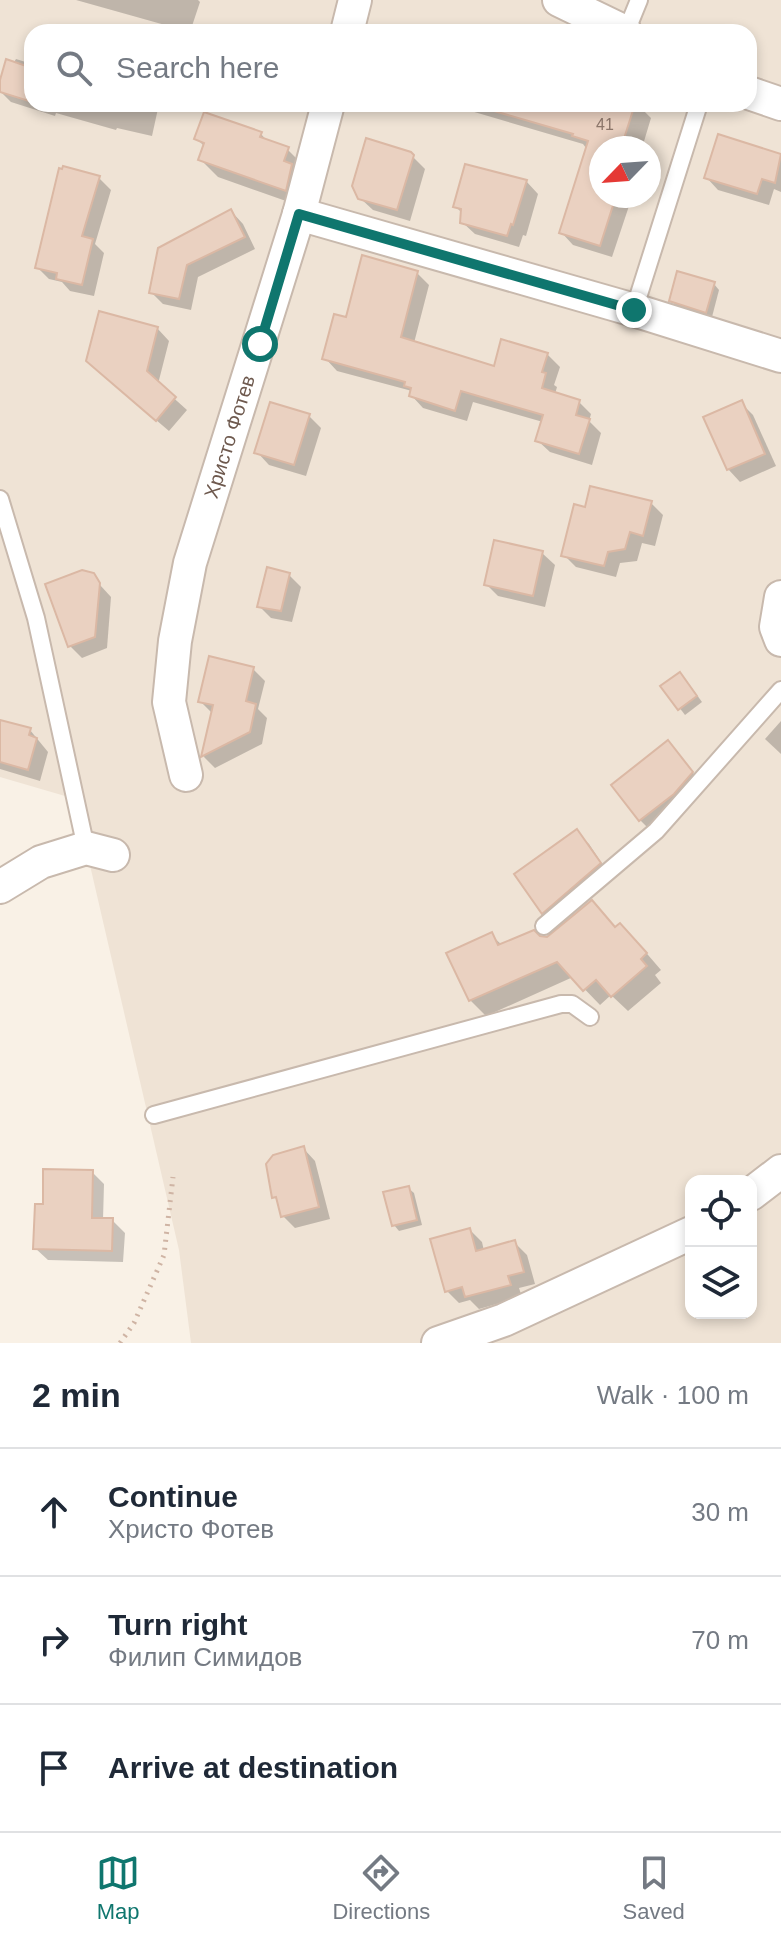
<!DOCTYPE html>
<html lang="en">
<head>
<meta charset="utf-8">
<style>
  body { margin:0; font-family:Arial,sans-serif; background:#f6f6f7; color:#1f2937 }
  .controls { position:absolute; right:24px; bottom:24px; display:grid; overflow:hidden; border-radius:16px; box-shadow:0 4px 12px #0003 }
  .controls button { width:72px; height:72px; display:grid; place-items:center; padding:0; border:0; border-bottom:2px solid #e0e1e3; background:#fff; color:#1f2937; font:40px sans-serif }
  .compass { position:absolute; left:589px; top:136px; width:72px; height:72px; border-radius:50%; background:#fff; box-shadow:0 4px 12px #0003; rotate:245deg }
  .stop { position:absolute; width:24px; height:24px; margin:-18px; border:6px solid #0f766e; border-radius:50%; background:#fff }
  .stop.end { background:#0f766e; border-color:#fff; box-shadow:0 2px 8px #0008 }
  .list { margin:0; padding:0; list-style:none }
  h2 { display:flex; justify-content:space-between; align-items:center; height:104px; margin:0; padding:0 32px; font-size:34px }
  h2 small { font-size:26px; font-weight:400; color:#747a83 }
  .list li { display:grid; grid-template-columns:52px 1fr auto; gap:24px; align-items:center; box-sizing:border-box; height:128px; padding:0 32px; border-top:2px solid #e0e1e3 }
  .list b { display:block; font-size:30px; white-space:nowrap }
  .list p { margin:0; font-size:26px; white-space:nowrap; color:#747a83 }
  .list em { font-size:26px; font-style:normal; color:#747a83 }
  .icon { flex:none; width:44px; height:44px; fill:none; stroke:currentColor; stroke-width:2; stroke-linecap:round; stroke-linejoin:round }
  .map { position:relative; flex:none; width:781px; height:1343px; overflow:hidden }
  .search { position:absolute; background:#fff; box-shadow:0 4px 12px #0003; left:24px; right:24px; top:24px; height:88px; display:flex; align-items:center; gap:20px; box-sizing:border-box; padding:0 28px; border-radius:24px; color:#747a83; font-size:30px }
  .sheet { height:488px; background:#fff }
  nav { display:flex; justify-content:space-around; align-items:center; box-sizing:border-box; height:112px; border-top:2px solid #e0e1e3; background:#fff; font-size:22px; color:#747a83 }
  nav a { display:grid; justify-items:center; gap:4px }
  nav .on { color:#0f766e }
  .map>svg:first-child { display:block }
</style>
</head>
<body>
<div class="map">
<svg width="781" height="1343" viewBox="0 0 781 1343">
  <rect width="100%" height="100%" fill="#f9f1e6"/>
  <path fill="#efe3d5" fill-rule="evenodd" d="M0 0H781V1343H191L179 1250 86 848 65 796 0 777ZM32 32H749V104H32ZM601 148H649V196H601ZM691 1181H751V1313H691Z"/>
  <g fill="#0003">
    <path d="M76 0H198L200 2 190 32Z"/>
    <path d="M16 59 32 64V104H159L152 136 117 128 116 130 56 113 55 116 11 102 0 91V87Z"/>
    <path d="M431 104 639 106 651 118 642 148H601V196H622L629 206 612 257 573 245 561 232 586 148 583 144 454 106 453 110Z"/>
    <path d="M261 134 269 143 287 149 305 167 303 207 218 177 200 159 205 147 197 139Z"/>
    <path d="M719 136 781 156V192L774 189 769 205 718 190 706 177Z"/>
    <path d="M410 154 425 169 410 221 373 210 360 198Z"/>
    <path d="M99 178 111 190 95 244 104 253 94 296 70 291 62 282 49 279 37 267Z"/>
    <path d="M526 181 538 194 526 236 523 235 519 247 475 234 462 222 463 214 455 206Z"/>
    <path d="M231 211 243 224 255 249 198 277 191 310 163 304 151 292Z"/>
    <path d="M417 273 429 285 414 343 495 368 547 354 560 367 554 385 557 387 555 394 579 402 591 414 589 421 601 433 592 465 550 452 537 440 543 422 473 402 467 421 423 408 411 395 412 391 337 371 325 358 347 320Z"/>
    <path d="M714 284 719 290 712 317 677 306 671 300Z"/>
    <path d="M157 328 169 341 158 384 187 410 169 431 101 373Z"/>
    <path d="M741 403 753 415 776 466 740 482 728 469Z"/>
    <path d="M309 416 321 428 306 476 269 465 257 452Z"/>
    <path d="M651 503 663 515 655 546 642 543 637 561 620 563 616 577 576 567 564 555Z"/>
    <path d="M542 553 555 565 545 607 498 596 486 584Z"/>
    <path d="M89 573 111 597 107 648 82 658 70 646Z"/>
    <path d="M289 575 301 587 292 622 271 618 259 606Z"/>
    <path d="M253 669 265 681 258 709 267 718 262 744 215 768 204 757 213 714 200 701Z"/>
    <path d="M686 680 702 702 685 715 663 686Z"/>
    <path d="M781 721V754L765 739Z"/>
    <path d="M0 722 30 730 48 752 40 781 0 769Z"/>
    <path d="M668 743 704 786 652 832 640 820Z"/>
    <path d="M576 832 589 844 611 877 555 924 543 912Z"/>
    <path d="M491 935 502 945 539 938 636 941 661 970 655 975 661 983 628 1011 611 995 600 1005 573 977 486 1016 470 1000Z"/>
    <path d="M303 1148 315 1161 330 1219 295 1228 283 1216 280 1202 274 1197Z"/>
    <path d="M92 1172 104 1184 103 1220H112L125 1233 123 1262 48 1260 35 1248 45 1206Z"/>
    <path d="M408 1188 414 1193 422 1225 399 1231 394 1225Z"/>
    <path d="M470 1230 482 1242 484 1251 514 1242 527 1255 535 1284 519 1288 522 1297 479 1309 470 1300 459 1303 447 1291Z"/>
  </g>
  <g fill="#ead1c1" stroke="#dbb8a4" stroke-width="2">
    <path d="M6 59 32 68V102L0 92V80Z"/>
    <path d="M495 104H635L621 148H601V196H616L600 246 559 233 588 141 572 136 573 134 494 111Z"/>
    <path d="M204 112 262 132 260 137 289 147 284 161 292 164 286 191 198 160 204 143 194 139Z"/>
    <path d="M718 134 781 154 775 183 762 179 757 194 704 178Z"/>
    <path d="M366 138 411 152 414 155 397 210 358 199 352 186Z"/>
    <path d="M465 164 527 180 513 225 511 224 507 236 460 223 461 209 453 207Z"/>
    <path d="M63 166 100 176 82 236 93 239 82 285 56 279 57 273 35 268 59 168 62 169Z"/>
    <path d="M231 209 245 237 187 265 179 299 149 293 158 248Z"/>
    <path d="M362 255 418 271 401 337 494 366 501 339 548 353 542 372 546 373 542 388 580 400 576 415 590 419 579 454 535 441 543 415 461 391 455 411 409 396 411 388 404 386 405 382 322 359 334 314 346 317Z"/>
    <path d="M677 271 715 282 706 313 669 301Z"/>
    <path d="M99 311 158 327 147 371 176 397 156 421 86 361Z"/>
    <path d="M742 400 765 454 727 470 703 417Z"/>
    <path d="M270 402 310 414 294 465 254 453Z"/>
    <path d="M590 486 652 501 643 536 630 532 625 549 608 552 604 566 561 556 574 504 585 507Z"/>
    <path d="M494 540 543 551 533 596 484 585Z"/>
    <path d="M267 567 290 573 281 611 257 607Z"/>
    <path d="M82 570 94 573 100 583 95 637 68 647 45 584Z"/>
    <path d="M209 656 254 667 246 701 256 704 250 732 201 757 213 705 198 702Z"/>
    <path d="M680 672 697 696 678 710 660 686Z"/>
    <path d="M0 720 31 728 29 735 37 738 28 770 0 762Z"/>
    <path d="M668 740 693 772 674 794 639 821 611 785Z"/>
    <path d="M577 829 601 863 542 914 514 874Z"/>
    <path d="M592 900 615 927 620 923 647 953 641 959 647 966 611 997 596 980 583 991 557 962 469 1001 446 953 492 932 498 945 534 930 540 936 547 937Z"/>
    <path d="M304 1146 319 1207 281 1217 276 1197 272 1198 266 1164 273 1155Z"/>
    <path d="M43 1169 93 1170 92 1218H113L112 1251 33 1249 35 1204H43Z"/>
    <path d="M409 1186 417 1220 392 1226 383 1192Z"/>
    <path d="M470 1228 476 1251 515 1240 524 1272 508 1276 511 1285 465 1297 462 1287 445 1292 430 1239Z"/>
  </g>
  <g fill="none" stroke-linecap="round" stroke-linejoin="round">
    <g stroke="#c8b9ad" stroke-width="20">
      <g id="service">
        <path d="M626 32 639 0"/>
        <path d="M634 310 699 104"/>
        <path d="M0 499 36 618 86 848"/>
        <path d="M544 926 656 831 781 690"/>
        <path d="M154 1115 561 1004H572L590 1017"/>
      </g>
    </g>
    <g stroke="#c8b9ad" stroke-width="36">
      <g id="minor">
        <path d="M559 0 625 32"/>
        <path d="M347 32 355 0"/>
        <path d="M749 93 781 104"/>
        <path d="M299 214 634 310 781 356"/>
        <path d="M781 597 776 627 781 640"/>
        <path id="s1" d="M186 775 169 702 175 641 190 563 299 214 328 104"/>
        <path d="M0 887 41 862 86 848 113 855"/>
        <path d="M751 1194 781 1171"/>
        <path d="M438 1343 504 1320 691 1233"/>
      </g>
    </g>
    <path stroke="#cfb4a4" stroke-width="5" stroke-dasharray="2 6" stroke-linecap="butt" d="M120 1343 134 1323 164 1255 173 1177"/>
    <use href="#service" stroke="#fff" stroke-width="16"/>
    <use href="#minor" stroke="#fff" stroke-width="32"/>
  </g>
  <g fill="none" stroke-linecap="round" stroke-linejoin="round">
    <path stroke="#0f766e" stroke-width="10" d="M260 344 299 214 634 310"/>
  </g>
  <g text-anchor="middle" stroke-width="8" stroke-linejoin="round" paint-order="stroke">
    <g font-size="16" fill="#8d776b">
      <text x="605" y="130">41</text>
    </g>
    <g font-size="20" fill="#6e594e" stroke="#fcf5eb">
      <text dy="7" stroke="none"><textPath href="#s1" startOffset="348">Христо Фотев</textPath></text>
    </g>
  </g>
</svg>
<div class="controls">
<button><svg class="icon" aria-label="locate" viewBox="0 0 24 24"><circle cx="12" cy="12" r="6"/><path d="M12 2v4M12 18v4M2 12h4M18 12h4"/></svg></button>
<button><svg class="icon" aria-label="layers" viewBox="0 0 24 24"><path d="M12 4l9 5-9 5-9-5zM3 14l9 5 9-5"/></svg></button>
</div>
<svg class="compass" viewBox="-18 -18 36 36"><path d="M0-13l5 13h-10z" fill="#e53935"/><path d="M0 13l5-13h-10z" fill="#747a83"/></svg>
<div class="stop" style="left:260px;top:344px"></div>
<div class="stop end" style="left:634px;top:310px"></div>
<div class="search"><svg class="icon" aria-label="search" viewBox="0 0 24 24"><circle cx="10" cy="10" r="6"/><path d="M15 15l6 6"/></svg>Search here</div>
</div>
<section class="sheet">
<h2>2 min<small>Walk · 100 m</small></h2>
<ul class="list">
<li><svg class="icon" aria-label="ahead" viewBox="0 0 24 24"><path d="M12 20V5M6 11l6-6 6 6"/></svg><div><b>Continue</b><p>Христо Фотев</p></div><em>30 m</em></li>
<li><svg class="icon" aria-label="right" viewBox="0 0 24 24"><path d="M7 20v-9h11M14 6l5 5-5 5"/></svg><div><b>Turn right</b><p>Филип Симидов</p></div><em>70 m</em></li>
<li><svg class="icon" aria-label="arrive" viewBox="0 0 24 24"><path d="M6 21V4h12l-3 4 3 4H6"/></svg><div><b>Arrive at destination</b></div></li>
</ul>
</section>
<nav>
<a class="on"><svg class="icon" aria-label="map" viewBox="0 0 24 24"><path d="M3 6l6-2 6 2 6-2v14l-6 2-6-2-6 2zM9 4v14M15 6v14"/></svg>Map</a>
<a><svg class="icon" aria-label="directions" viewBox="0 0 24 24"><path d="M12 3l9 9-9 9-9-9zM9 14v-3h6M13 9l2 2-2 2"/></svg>Directions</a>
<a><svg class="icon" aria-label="saved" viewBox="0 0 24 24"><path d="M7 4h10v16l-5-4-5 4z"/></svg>Saved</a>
</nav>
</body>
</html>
